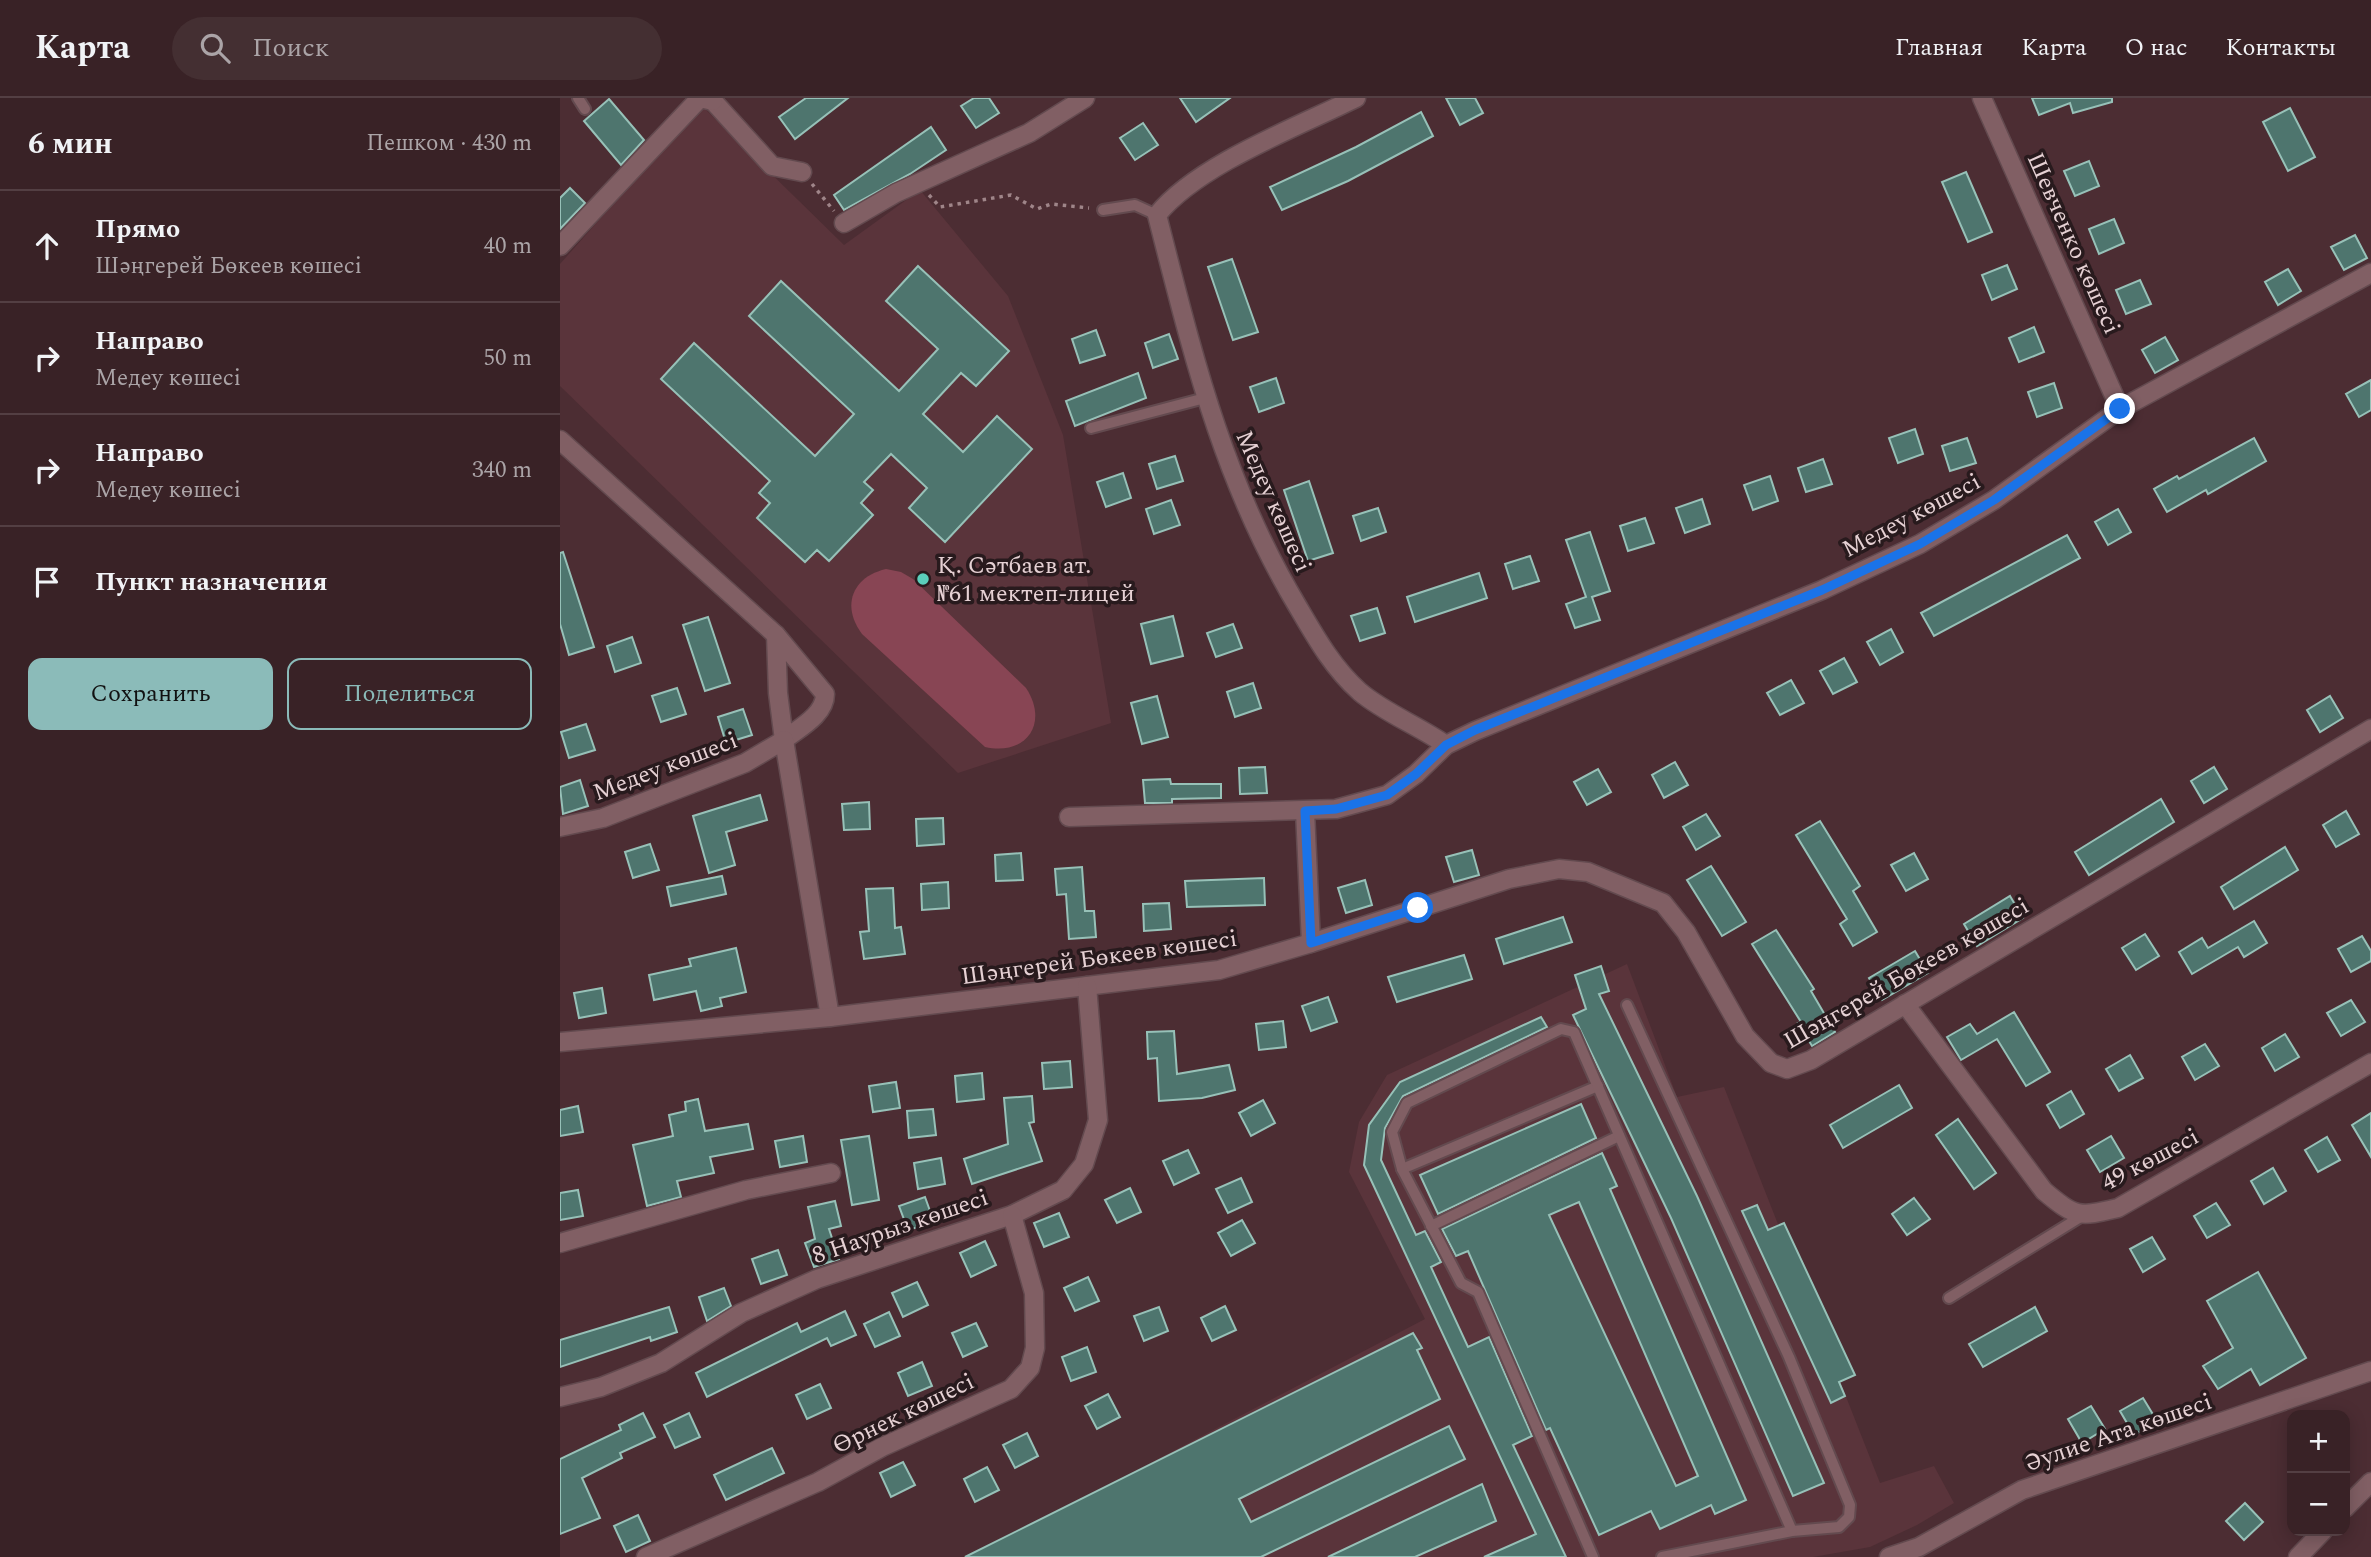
<!DOCTYPE html>
<html lang="ru">
<head>
<meta charset="utf-8">
<style>
  body { margin:0; font-family:Spectral,serif; background:#442f32; color:#f1f3f6 }
  .controls { position:absolute; right:21px; bottom:21px; display:grid; overflow:hidden; border-radius:14px; box-shadow:0 4px 18px #0003 }
  .controls button { width:63px; height:63px; display:grid; place-items:center; padding:0; border:0; border-bottom:2px solid #533f43; background:#392226; color:#f1f3f6; font:35px sans-serif }
  .stop { position:absolute; width:21px; height:21px; margin:-16px; border:5px solid #1a73e8; border-radius:50%; background:#fff }
  .stop.end { background:#1a73e8; border-color:#fff; box-shadow:0 2px 7px #0008 }
  .list { margin:0; padding:0; list-style:none }
  h2 { display:flex; justify-content:space-between; align-items:center; height:91px; margin:0; padding:0 28px; font-size:30px }
  h2 small { font-size:23px; font-weight:400; color:#aba4a7 }
  .list li { display:grid; grid-template-columns:46px 1fr auto; gap:21px; align-items:center; box-sizing:border-box; height:112px; padding:0 28px; border-top:2px solid #533f43 }
  .list b { display:block; font-size:26px; white-space:nowrap }
  .list p { margin:0; font-size:23px; white-space:nowrap; color:#aba4a7 }
  .list em { font-size:23px; font-style:normal; color:#aba4a7 }
  .actions { display:flex; gap:14px; padding:21px 28px }
  .actions a { flex:1; padding:16px 0; border:2px solid #8bbbb9; border-radius:14px; text-align:center; font-size:24px; color:#8bbbb9 }
  .actions .main { background:#8bbbb9; color:#111 }
  .icon { flex:none; width:38px; height:38px; fill:none; stroke:currentColor; stroke-width:2; stroke-linecap:round; stroke-linejoin:round }
  .map { position:relative; flex:none; width:1811px; height:1459px; overflow:hidden }
  header { display:flex; align-items:center; gap:42px; box-sizing:border-box; height:98px; padding:0 35px; background:#392226; border-bottom:2px solid #533f43 }
  header strong { font-size:33px }
  nav { display:flex; gap:38px; margin-inline-start:auto; font-size:24px }
  .search { width:490px; height:63px; background:#442f32; display:flex; align-items:center; gap:18px; box-sizing:border-box; padding:0 24px; border-radius:38px; color:#aba4a7; font-size:26px }
  main { display:flex }
  aside { flex:1; background:#392226 }
  .map>svg:first-child { display:block }
</style>
</head>
<body>
<header>
<strong>Карта</strong>
<div class="search"><svg class="icon" aria-label="search" viewBox="0 0 24 24"><circle cx="10" cy="10" r="6"/><path d="M15 15l6 6"/></svg>Поиск</div>
<nav><a>Главная</a><a>Карта</a><a>О нас</a><a>Контакты</a></nav>
</header>
<main>
<aside>
<h2>6 мин<small>Пешком · 430 m</small></h2>
<ul class="list">
<li><svg class="icon" aria-label="ahead" viewBox="0 0 24 24"><path d="M12 20V5M6 11l6-6 6 6"/></svg><div><b>Прямо</b><p>Шәңгерей Бөкеев көшесі</p></div><em>40 m</em></li>
<li><svg class="icon" aria-label="right" viewBox="0 0 24 24"><path d="M7 20v-9h11M14 6l5 5-5 5"/></svg><div><b>Направо</b><p>Медеу көшесі</p></div><em>50 m</em></li>
<li><svg class="icon" aria-label="right" viewBox="0 0 24 24"><path d="M7 20v-9h11M14 6l5 5-5 5"/></svg><div><b>Направо</b><p>Медеу көшесі</p></div><em>340 m</em></li>
<li><svg class="icon" aria-label="arrive" viewBox="0 0 24 24"><path d="M6 21V4h12l-3 4 3 4H6"/></svg><div><b>Пункт назначения</b></div></li>
</ul>
<div class="actions"><a class="main">Сохранить</a><a>Поделиться</a></div>
</aside>
<div class="map">
<svg width="1811" height="1459" viewBox="0 0 1811 1459">
  <rect width="100%" height="100%" fill="#4c2d33"/>
  <g fill="#5a343b">
    <path d="M141 7 284 147 360 92 448 198 503 337 551 625 398 675 0 288V166Z"/>
    <path d="M1067 866 1117 999 1164 989 1320 1385 1374 1368 1394 1405 1357 1427 1310 1449 1253 1459H411L865 1221 789 1074 799 1024 827 977Z"/>
  </g>
  <path fill="#884554" d="M326 471 341 474 353 481 466 590C489 625 467 658 425 649L302 536C281 508 292 479 326 471Z"/>
  <g fill="#4e756e" stroke="#97c1b8" stroke-width="2" fill-rule="evenodd">
    <path d="M246 0H288L235 41 219 19Z"/>
    <path d="M414 0H429L439 15 416 30 401 8Z"/>
    <path d="M620 0H670L636 24Z"/>
    <path d="M886 0H915L923 15 900 27Z"/>
    <path d="M1472 0H1552V4L1513 15 1510 5 1479 17Z"/>
    <path d="M49 1 84 42 61 67 24 23Z"/>
    <path d="M1730 10 1755 59 1728 73 1703 24Z"/>
    <path d="M861 14 873 38 788 83 722 112 710 89 796 49Z"/>
    <path d="M583 25 598 47 575 62 560 40Z"/>
    <path d="M371 29 386 52 350 76 284 112 274 97Z"/>
    <path d="M1529 63 1539 88 1515 98 1504 73Z"/>
    <path d="M1406 74 1432 134 1408 144 1382 84Z"/>
    <path d="M10 90 25 105 0 131V100Z"/>
    <path d="M1554 121 1564 145 1539 156 1529 131Z"/>
    <path d="M1795 137 1807 160 1784 172 1771 149Z"/>
    <path d="M672 161 698 234 673 242 648 169Z"/>
    <path d="M1447 167 1457 191 1432 202 1422 177Z"/>
    <path d="M358 168 449 253 416 288 401 275 363 316 403 354 437 318 472 351 385 444 349 410 367 390 331 356 304 384 313 392 301 405 313 417 269 463 257 452 245 464 197 420 210 405 199 395 210 383 101 281 134 245 255 358 294 316 189 218 221 183 339 293 378 251 326 203Z"/>
    <path d="M1728 171 1741 193 1718 207 1705 184Z"/>
    <path d="M1580 182 1591 206 1566 216 1556 192Z"/>
    <path d="M1474 229 1484 254 1459 264 1449 240Z"/>
    <path d="M536 232 545 257 520 265 512 241Z"/>
    <path d="M609 236 618 261 593 270 585 245Z"/>
    <path d="M1605 239 1618 262 1595 275 1582 252Z"/>
    <path d="M578 275 586 300 515 328 506 303Z"/>
    <path d="M716 280 724 305 699 314 690 289Z"/>
    <path d="M1811 282V312L1799 319 1786 296Z"/>
    <path d="M1494 285 1502 310 1477 319 1468 294Z"/>
    <path d="M1355 331 1363 356 1338 365 1329 340Z"/>
    <path d="M1407 340 1416 365 1390 373 1382 348Z"/>
    <path d="M1694 340 1706 363 1648 396 1646 392 1607 414 1594 391 1617 378 1619 381Z"/>
    <path d="M615 358 623 383 597 391 589 366Z"/>
    <path d="M1263 361 1272 386 1246 394 1238 370Z"/>
    <path d="M563 375 571 400 546 409 537 384Z"/>
    <path d="M1210 378 1218 403 1193 412 1184 387Z"/>
    <path d="M749 383 773 455 748 463 724 392Z"/>
    <path d="M1142 401 1150 426 1125 435 1116 410Z"/>
    <path d="M611 402 620 427 594 436 586 411Z"/>
    <path d="M818 410 826 434 801 443 793 418Z"/>
    <path d="M1558 411 1571 434 1548 447 1535 424Z"/>
    <path d="M1085 420 1094 445 1068 453 1060 428Z"/>
    <path d="M1030 434 1050 493 1032 499 1040 522 1015 530 1006 506 1026 499 1006 442Z"/>
    <path d="M1507 437 1520 460 1374 538 1361 515Z"/>
    <path d="M3 454 34 549 9 557 0 526V455Z"/>
    <path d="M970 458 979 483 953 491 945 466Z"/>
    <path d="M919 475 927 500 855 524 847 499Z"/>
    <path d="M817 510 825 535 800 543 791 518Z"/>
    <path d="M613 518 623 558 591 566 581 526Z"/>
    <path d="M148 519 170 585 145 593 123 527Z"/>
    <path d="M673 526 682 550 656 559 647 535Z"/>
    <path d="M1331 531 1343 554 1320 567 1307 544Z"/>
    <path d="M72 539 81 565 55 574 47 548Z"/>
    <path d="M1284 560 1297 584 1273 596 1260 573Z"/>
    <path d="M1231 582 1244 605 1220 617 1207 595Z"/>
    <path d="M693 585 701 610 675 619 667 594Z"/>
    <path d="M117 590 126 616 101 624 92 598Z"/>
    <path d="M597 598 608 639 582 646 571 605Z"/>
    <path d="M1770 598 1783 620 1760 634 1747 612Z"/>
    <path d="M183 611 192 637 166 645 158 619Z"/>
    <path d="M26 626 35 652 9 660 1 634Z"/>
    <path d="M1115 664 1128 687 1104 700 1092 677Z"/>
    <path d="M705 669 707 695 680 696 679 670Z"/>
    <path d="M1654 669 1667 691 1644 705 1631 683Z"/>
    <path d="M1038 671 1051 694 1027 707 1014 684Z"/>
    <path d="M610 681 611 686H661V700L612 701V705H585L583 682Z"/>
    <path d="M20 682 28 708 3 716 0 689Z"/>
    <path d="M200 697 207 722 166 734 175 767 149 775 133 718Z"/>
    <path d="M1601 701 1614 724 1529 777 1515 754Z"/>
    <path d="M309 704 310 731 284 732 282 706Z"/>
    <path d="M1786 713 1799 736 1776 749 1763 727Z"/>
    <path d="M1146 716 1160 738 1136 752 1123 729Z"/>
    <path d="M383 720 384 746 357 748 356 721Z"/>
    <path d="M1260 723 1300 788 1293 793 1317 834 1293 848 1280 826 1287 821 1236 737Z"/>
    <path d="M90 746 99 772 73 780 65 754Z"/>
    <path d="M1725 749 1738 772 1674 811 1661 789Z"/>
    <path d="M912 752 919 777 894 784 886 759Z"/>
    <path d="M461 755 463 782 436 783 435 757Z"/>
    <path d="M1354 755 1368 781 1346 793 1331 767Z"/>
    <path d="M1151 768 1186 824 1162 838 1127 782Z"/>
    <path d="M522 769 525 813H534L536 839 509 841 506 796 497 797 495 771Z"/>
    <path d="M162 778 166 796 111 808 107 789Z"/>
    <path d="M704 780 705 807 627 809 625 783Z"/>
    <path d="M805 782 812 807 786 815 778 790Z"/>
    <path d="M388 784 389 810 362 812 361 786Z"/>
    <path d="M333 790 335 830 341 829 345 856 304 861 300 834 309 833 306 791Z"/>
    <path d="M1450 798 1463 820 1417 848 1404 826Z"/>
    <path d="M609 805 611 831 584 833 583 806Z"/>
    <path d="M1003 819 1012 844 944 866 936 841Z"/>
    <path d="M1694 823 1707 845 1684 859 1678 849 1632 876 1619 854 1642 840 1648 850Z"/>
    <path d="M1216 832 1254 891 1251 893 1275 934 1252 948 1238 925 1241 924 1192 846Z"/>
    <path d="M1585 836 1599 858 1576 872 1562 850Z"/>
    <path d="M1802 838 1811 853V863L1791 874 1778 851Z"/>
    <path d="M176 850 186 894 160 900 162 908 141 913 136 893 94 902 89 877 131 868 129 861Z"/>
    <path d="M1355 853 1368 875 1322 902 1309 880Z"/>
    <path d="M904 857 912 881 837 904 828 879Z"/>
    <path d="M1041 868 1049 893 1039 896 1137 1098 1264 1385 1233 1398 1111 1120 1013 917 1026 911 1015 877Z"/>
    <path d="M42 890 46 915 19 920 14 895Z"/>
    <path d="M768 899 777 924 751 933 742 908Z"/>
    <path d="M1791 902 1805 924 1781 938 1767 915Z"/>
    <path d="M1454 914 1490 974 1466 988 1437 941 1401 962 1387 939 1410 926 1417 936Z"/>
    <path d="M981 919 987 929 843 998 825 1030 821 1062 856 1137 865 1133 881 1164 871 1169 908 1249 929 1239 972 1338 953 1347 1006 1459H924L976 1436 804 1067 809 1027 840 984Z"/>
    <path d="M723 923 726 949 699 952 696 926Z"/>
    <path d="M614 933 617 976 669 967 675 992 642 1000 599 1003 597 960 588 961 587 934Z"/>
    <path d="M1725 936 1739 959 1715 973 1702 950Z"/>
    <path d="M1645 946 1659 968 1635 982 1622 959Z"/>
    <path d="M1570 957 1583 980 1559 993 1546 971Z"/>
    <path d="M510 963 512 989 484 991 482 965Z"/>
    <path d="M422 975 424 1001 397 1004 395 978Z"/>
    <path d="M336 984 340 1010 313 1014 309 988Z"/>
    <path d="M1339 987 1352 1010 1283 1050 1270 1027Z"/>
    <path d="M1511 993 1524 1016 1500 1030 1487 1007Z"/>
    <path d="M472 998 474 1024 469 1025 482 1063 412 1086 404 1061 448 1046 444 1000Z"/>
    <path d="M138 1001 145 1033 188 1026 193 1051 150 1059 154 1075 117 1083 121 1099 87 1108 73 1047 113 1038 109 1017 126 1013 125 1004Z"/>
    <path d="M703 1002 715 1025 691 1038 679 1015Z"/>
    <path d="M1021 1006 1036 1040 878 1116 860 1077Z"/>
    <path d="M18 1008 23 1034 0 1038V1012Z"/>
    <path d="M373 1011 376 1037 349 1040 347 1013Z"/>
    <path d="M1811 1015V1059L1792 1027Z"/>
    <path d="M1398 1021 1436 1075 1414 1091 1376 1037Z"/>
    <path d="M243 1038 247 1064 220 1069 215 1043Z"/>
    <path d="M309 1038 319 1102 292 1107 281 1042Z"/>
    <path d="M1551 1038 1564 1060 1540 1074 1527 1052Z"/>
    <path d="M1767 1039 1780 1062 1758 1074 1745 1052Z"/>
    <path d="M628 1052 639 1075 614 1087 603 1063Z"/>
    <path d="M1042 1055 1057 1088 1050 1091 1186 1402 1155 1416 1151 1407 1100 1431 1091 1413 1039 1437 990 1330 986 1332 908 1153 896 1158 882 1131ZM1019 1104 1138 1378 1116 1388 989 1117Z"/>
    <path d="M381 1060 385 1086 358 1091 354 1065Z"/>
    <path d="M1713 1070 1726 1093 1704 1106 1691 1083Z"/>
    <path d="M681 1080 692 1104 668 1115 656 1091Z"/>
    <path d="M570 1090 581 1114 557 1125 545 1102Z"/>
    <path d="M18 1092 23 1118 0 1122V1095Z"/>
    <path d="M365 1099 374 1124 348 1132 339 1108Z"/>
    <path d="M1354 1100 1370 1121 1347 1137 1332 1116Z"/>
    <path d="M275 1103 281 1128 269 1131 279 1161 254 1169 245 1145 255 1141 248 1109Z"/>
    <path d="M1656 1105 1670 1127 1647 1140 1634 1118Z"/>
    <path d="M1197 1107 1208 1132 1224 1125 1295 1277 1279 1284 1285 1298 1271 1305 1182 1113Z"/>
    <path d="M499 1115 509 1139 484 1149 474 1125Z"/>
    <path d="M682 1122 695 1145 671 1158 658 1135Z"/>
    <path d="M1592 1139 1605 1161 1583 1174 1570 1151Z"/>
    <path d="M425 1143 436 1167 411 1179 400 1155Z"/>
    <path d="M218 1152 227 1177 201 1186 192 1161Z"/>
    <path d="M1698 1174 1746 1260 1700 1287 1691 1271 1658 1291 1643 1268 1673 1250 1647 1203Z"/>
    <path d="M528 1179 539 1203 515 1213 504 1190Z"/>
    <path d="M357 1184 368 1207 343 1219 332 1195Z"/>
    <path d="M164 1190 171 1208 147 1223 139 1199Z"/>
    <path d="M665 1208 676 1232 652 1243 641 1220Z"/>
    <path d="M109 1209 117 1234 91 1243 90 1239 0 1269V1242Z"/>
    <path d="M599 1209 608 1233 584 1243 574 1218Z"/>
    <path d="M1475 1209 1487 1233 1423 1269 1409 1246Z"/>
    <path d="M285 1213 296 1237 271 1248 267 1240 147 1299 136 1275 237 1225 241 1234Z"/>
    <path d="M329 1214 340 1238 315 1249 304 1226Z"/>
    <path d="M416 1225 427 1248 403 1259 392 1235Z"/>
    <path d="M853 1235 862 1250 857 1252 880 1301 679 1401 691 1424 889 1328 905 1361 701 1459H405Z"/>
    <path d="M527 1249 536 1274 511 1283 502 1259Z"/>
    <path d="M362 1264 372 1288 348 1298 338 1275Z"/>
    <path d="M260 1286 271 1310 247 1321 236 1297Z"/>
    <path d="M548 1296 560 1319 537 1331 525 1308Z"/>
    <path d="M1583 1300 1597 1323 1574 1337 1560 1313Z"/>
    <path d="M1531 1308 1545 1331 1522 1345 1508 1321Z"/>
    <path d="M83 1315 95 1339 60 1355 62 1360 22 1380 40 1420 0 1436V1361L61 1332 59 1327Z"/>
    <path d="M129 1315 140 1339 115 1350 104 1327Z"/>
    <path d="M467 1335 478 1358 455 1370 443 1347Z"/>
    <path d="M212 1350 224 1375 166 1402 154 1377Z"/>
    <path d="M343 1364 355 1387 331 1399 320 1375Z"/>
    <path d="M427 1369 439 1392 415 1404 404 1381Z"/>
    <path d="M922 1386 936 1423 855 1459H768Z"/>
    <path d="M1685 1405 1703 1424 1684 1442 1666 1423Z"/>
    <path d="M78 1417 90 1443 66 1454 54 1428Z"/>
  </g>
  <g fill="none" stroke-linecap="round" stroke-linejoin="round">
    <g stroke="#634a4f" stroke-width="14">
      <g id="service">
        <path d="M18 0 25 11"/>
        <path d="M543 112 575 107 597 117"/>
        <path d="M531 330 645 300"/>
        <path d="M1067 907 1229 1259 1290 1407 1289 1419 1279 1429 1232 1433 1102 1459"/>
        <path d="M842 1071 1038 988"/>
        <path d="M871 1128 1059 1038"/>
        <path d="M1389 1200 1522 1118"/>
        <path d="M1033 1459 918 1194 901 1185 842 1071 832 1034 847 1005 1001 931 1014 934 1232 1433"/>
      </g>
    </g>
    <g stroke="#634a4f" stroke-width="21">
      <g id="minor">
        <path d="M796 0C737 29 637 67 597 117 633 257 662 382 738 509 756 540 773 570 800 594 825 615 859 628 886 647"/>
        <path d="M1422 0 1560 311"/>
        <path d="M153 3 212 68 242 74"/>
        <path d="M284 125 336 95 469 35 525 0"/>
        <path d="M0 148 140 0 153 3"/>
        <path d="M0 342 216 537"/>
        <path d="M216 537 265 596C265 617 239 630 224 642L218 595Z"/>
        <path d="M745 713 751 845"/>
        <path d="M509 719 776 711 827 697 856 676 886 647 915 633 1262 492 1360 446 1434 402 1560 311 1811 175"/>
        <path d="M0 729 43 720 185 665 224 642 270 919"/>
        <path d="M1345 906 1484 1093C1516 1120 1519 1119 1558 1110L1811 965"/>
        <path d="M0 944 270 919 659 872 751 845 949 781 999 771 1028 774 1103 805 1126 834 1185 938 1211 965 1227 971 1251 962 1811 631"/>
        <path d="M0 1145 186 1092 271 1075"/>
        <path d="M0 1299 41 1289 101 1265 181 1215 257 1181 452 1117 503 1092 524 1066 538 1022 527 888"/>
        <path d="M1785 1410 1811 1384"/>
        <path d="M86 1459 258 1384 322 1349 451 1291 470 1270 475 1250 474 1195 452 1117"/>
        <path d="M1329 1459 1359 1449 1462 1392 1811 1273"/>
        <path d="M1738 1459 1763 1433"/>
      </g>
    </g>
    <g stroke="#9f8589" stroke-width="3.5" stroke-dasharray="3.5 5" stroke-linecap="butt">
      <path d="M252 86 274 113"/>
      <path d="M369 97 380 109 451 97 477 111 491 106 529 110"/>
    </g>
    <use href="#service" stroke="#815f64" stroke-width="10"/>
    <use href="#minor" stroke="#815f64" stroke-width="18"/>
  </g>
  <g fill="none" stroke-linecap="round" stroke-linejoin="round">
    <path stroke="#1a73e8" stroke-width="9" d="M858 810 751 845 745 713 776 711 827 697 856 676 886 647 915 632 1262 492 1360 446 1434 402 1560 311"/>
  </g>
  <circle fill="#5bcebb" stroke="#281a1d" stroke-width="2.5" cx="363" cy="481" r="7"/>
  <g text-anchor="middle" stroke-width="7" stroke-linejoin="round" paint-order="stroke">
    <g font-size="24" fill="#e6d1d4" stroke="#281a1d">
      <text transform="translate(1514 145) rotate(66)" y="8">Шевченко көшесі</text>
      <text transform="translate(714 403) rotate(66)" y="8">Медеу көшесі</text>
      <text transform="translate(1351 417) rotate(-28)" y="8">Медеу көшесі</text>
      <text transform="translate(105 668) rotate(-21)" y="8">Медеу көшесі</text>
      <text transform="translate(539 859) rotate(-8)" y="8">Шәңгерей Бөкеев көшесі</text>
      <text transform="translate(1346 875) rotate(-30)" y="8">Шәңгерей Бөкеев көшесі</text>
      <text transform="translate(1590 1061) rotate(-28)" y="8">49 көшесі</text>
      <text transform="translate(340 1128) rotate(-19)" y="8">8 Наурыз көшесі</text>
      <text transform="translate(343 1315) rotate(-26)" y="8">Өрнек көшесі</text>
      <text transform="translate(1558 1334) rotate(-19)" y="8">Әулие Ата көшесі</text>
    </g>
    <g font-size="24" fill="#e6d1d4" stroke="#281a1d" text-anchor="start">
      <text x="377" y="475">Қ. Сәтбаев ат.<tspan x="377" dy="28">№61 мектеп-лицей</tspan></text>
    </g>
  </g>
</svg>
<div class="controls">
<button>+</button>
<button>−</button>
</div>
<div class="stop" style="left:858px;top:810px"></div>
<div class="stop end" style="left:1560px;top:311px"></div>
</div>
</main>
</body>
</html>
